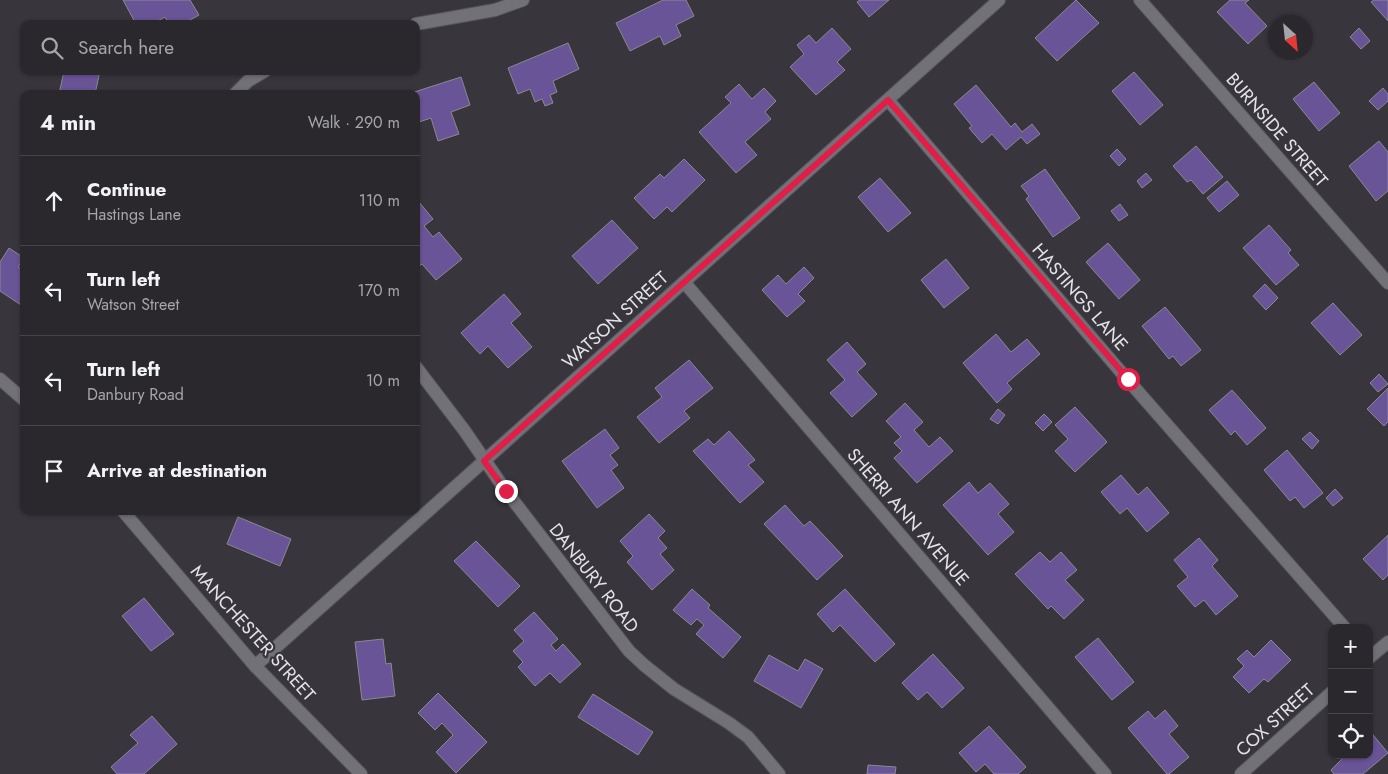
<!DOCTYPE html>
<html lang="en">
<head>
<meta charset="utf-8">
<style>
  body { margin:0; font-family:Jost,sans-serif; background:#323035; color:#f1f3f6 }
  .controls { position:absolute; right:15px; bottom:15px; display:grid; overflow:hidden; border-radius:10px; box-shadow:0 1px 4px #0004 }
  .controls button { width:45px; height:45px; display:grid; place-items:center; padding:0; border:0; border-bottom:1px solid #464449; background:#2a282d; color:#f1f3f6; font:25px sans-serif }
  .compass { position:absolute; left:1268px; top:15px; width:45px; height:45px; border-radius:50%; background:#2a282d; box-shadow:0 1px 4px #0004; rotate:153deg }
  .stop { position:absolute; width:15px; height:15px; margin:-11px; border:4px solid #e11d48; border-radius:50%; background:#fff }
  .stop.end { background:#e11d48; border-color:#fff; box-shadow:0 1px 5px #0008 }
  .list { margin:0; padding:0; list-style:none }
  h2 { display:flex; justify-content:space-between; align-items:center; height:65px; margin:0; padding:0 20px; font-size:21px }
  h2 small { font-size:16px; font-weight:400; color:#a5a6aa }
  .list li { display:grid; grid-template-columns:32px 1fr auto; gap:15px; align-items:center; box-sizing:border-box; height:90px; padding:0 20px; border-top:1px solid #464449 }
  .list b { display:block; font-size:19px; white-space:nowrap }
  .list p { margin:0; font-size:16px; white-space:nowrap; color:#a5a6aa }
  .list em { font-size:16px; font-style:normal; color:#a5a6aa }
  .icon { flex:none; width:28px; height:28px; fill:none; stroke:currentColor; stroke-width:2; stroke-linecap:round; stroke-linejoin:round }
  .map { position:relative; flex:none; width:1388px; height:774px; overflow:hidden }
  .search { position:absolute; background:#2a282d; box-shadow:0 1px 4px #0004; left:20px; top:20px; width:400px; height:55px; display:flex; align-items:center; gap:12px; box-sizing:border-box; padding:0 18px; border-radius:10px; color:#a5a6aa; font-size:19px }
  .panel { position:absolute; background:#2a282d; box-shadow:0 1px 4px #0004; left:20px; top:90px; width:400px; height:425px; border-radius:10px }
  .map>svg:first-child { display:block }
</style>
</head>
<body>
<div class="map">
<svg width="1388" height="774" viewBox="0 0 1388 774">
  <rect width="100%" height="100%" fill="#38363c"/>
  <g fill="#695497" stroke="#8b898f">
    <path d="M123 0H190L199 15 183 24H169L165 17 152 24H136Z"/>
    <path d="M663 0H686L694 16 676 25 681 36 664 45 660 36 630 51 616 23Z"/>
    <path d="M860 0H889L869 17 857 2Z"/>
    <path d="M1076 0 1099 23 1057 61 1035 38Z"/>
    <path d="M1230 0H1249L1245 3 1267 26 1248 44 1217 12Z"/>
    <path d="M1374 0H1388V21L1371 2Z"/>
    <path d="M832 28 851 49 837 62 845 70 816 95 790 67 804 54 797 45 809 35 816 43Z"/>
    <path d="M1359 28 1370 41 1361 49 1350 37Z"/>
    <path d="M568 43 579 69 553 81 557 92 550 95 553 103 545 106 542 99 535 102 530 89 518 94 508 68Z"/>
    <path d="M64 71H100L95 94H59Z"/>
    <path d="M1134 72 1163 105 1140 125 1112 91Z"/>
    <path d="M461 77 470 105 451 112 459 134 438 141 431 118 416 123V94H408Z"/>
    <path d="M1314 82 1340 113 1319 131 1293 99Z"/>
    <path d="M739 84 752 99 764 88 776 101 765 112 771 119 745 142 757 155 736 173 699 132 731 103 725 97Z"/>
    <path d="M976 85 1011 127 1015 123 1022 132 1032 124 1040 134 1027 144 1021 137 1006 150 992 134 982 143 969 128 972 126 954 104Z"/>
    <path d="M1383 88 1388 94V101L1378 110 1369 101Z"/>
    <path d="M1379 141 1388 152V191L1376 201 1349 166Z"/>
    <path d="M1196 146 1223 177 1203 194 1191 180 1187 182 1173 166Z"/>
    <path d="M1117 149 1126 159 1119 166 1110 156Z"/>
    <path d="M684 159 705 180 672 212 667 207 654 219 634 198 660 174 664 178Z"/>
    <path d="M1045 169 1080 218 1053 237 1026 199 1029 196 1021 186Z"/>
    <path d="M1146 173 1152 180 1142 188 1137 181Z"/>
    <path d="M880 178 911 213 888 232 858 197Z"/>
    <path d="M1227 181 1239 195 1219 212 1207 198Z"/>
    <path d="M419 202 433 219 424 226 433 237 439 232 462 259 436 280 422 264 416 268V204Z"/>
    <path d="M1120 204 1128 215 1119 221 1111 211Z"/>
    <path d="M612 220 638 248 598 284 572 256Z"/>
    <path d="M1269 225 1291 250 1288 253 1299 265 1276 285 1243 248Z"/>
    <path d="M1108 243 1140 280 1119 299 1086 262Z"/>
    <path d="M9 248 24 258 18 267 24 271V307L0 291V262Z"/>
    <path d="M946 259 969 288 944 308 921 280Z"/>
    <path d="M804 267 814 278 798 294 805 301 787 317 762 290 778 275 786 284Z"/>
    <path d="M1265 284 1278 298 1266 310 1253 296Z"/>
    <path d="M504 294 521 314 511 323 532 347 508 368 488 346 480 354 461 333Z"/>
    <path d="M1333 303 1362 335 1340 355 1311 323Z"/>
    <path d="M1165 307 1201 350 1181 366 1173 356 1169 359 1142 326Z"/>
    <path d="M996 334 1011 352 1027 339 1040 354 1007 383 1012 389 997 403 963 363Z"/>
    <path d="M847 342 866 364 857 372 877 394 852 417 830 393 845 380 827 360Z"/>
    <path d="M689 360 713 388 684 411 690 418 659 443 637 417 662 397 655 388Z"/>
    <path d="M1379 374 1388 384 1378 392 1370 383Z"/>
    <path d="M1388 388V422L1384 426 1367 409Z"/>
    <path d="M1232 390 1266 428 1247 445 1235 431 1231 435 1209 410Z"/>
    <path d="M905 403 923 422 914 430 929 447 940 437 953 451 917 483 894 458 902 451 894 443 901 437 886 421Z"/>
    <path d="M1075 407 1107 442 1075 472 1055 451 1068 439 1055 425Z"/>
    <path d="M998 409 1005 415 998 424 990 419Z"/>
    <path d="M1044 414 1052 422 1043 431 1035 423Z"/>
    <path d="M605 429 619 448 610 455 618 465 611 470 624 488 597 508 562 461Z"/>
    <path d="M729 431 755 460 748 465 764 482 740 503 693 451 708 439 714 445Z"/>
    <path d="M1310 432 1319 441 1312 449 1302 439Z"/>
    <path d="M1287 450 1323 493 1304 508 1295 497 1290 501 1264 470Z"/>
    <path d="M1121 475 1138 495 1147 487 1169 513 1147 532 1127 508 1120 514 1101 492Z"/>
    <path d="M969 482 978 493 990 483 1009 504 998 514 1014 532 988 555 943 505Z"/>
    <path d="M1335 489 1343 498 1333 506 1326 498Z"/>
    <path d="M785 505 804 526 810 521 843 556 817 580 764 524Z"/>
    <path d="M649 514 665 531 658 538 667 548 660 554 674 570 652 590 627 562 633 556 620 541Z"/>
    <path d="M238 517 291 539 280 566 227 544Z"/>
    <path d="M1388 535V575L1383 580 1363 559Z"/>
    <path d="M1199 538 1218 560 1212 566 1238 596 1216 615 1204 600 1195 607 1177 586 1188 577 1174 560Z"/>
    <path d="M476 541 520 586 498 607 454 561Z"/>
    <path d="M1040 552 1050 562 1061 552 1077 570 1065 580 1084 600 1064 619 1051 606 1048 609 1015 574Z"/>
    <path d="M692 589 710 605 708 608 741 637 723 658 696 634 704 625 697 619 691 625 673 610Z"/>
    <path d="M845 589 895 644 875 662 840 625 833 632 817 614Z"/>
    <path d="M144 598 174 634 151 651 122 616Z"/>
    <path d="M534 612 558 639 551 645 556 651 563 644 581 664 560 683 550 673 535 686 518 667 523 662 513 651 524 641 514 630Z"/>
    <path d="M1098 638 1134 682 1112 700 1075 657Z"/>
    <path d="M383 639 386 664 391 663 395 696 362 700 355 642Z"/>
    <path d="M1271 640 1291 660 1268 682 1264 679 1249 693 1233 677 1244 666 1237 659 1247 650 1254 657Z"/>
    <path d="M933 654 964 688 942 708 927 692 918 700 902 683Z"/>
    <path d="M769 655 798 671 805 659 823 669 801 708 754 681Z"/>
    <path d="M438 693 487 742 456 773 436 752 453 735 442 723 435 730 418 713Z"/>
    <path d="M593 694 653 732 638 755 578 717Z"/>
    <path d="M1165 710 1178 726 1169 734 1189 757 1169 774H1167L1128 728 1148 711 1155 719Z"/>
    <path d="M152 716 177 744 144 774H117L111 767 138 743 130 735Z"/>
    <path d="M989 726 1026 767 1018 774H994L985 764 976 772 959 753Z"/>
    <path d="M1369 730 1388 753 1363 774H1334L1331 770 1346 755H1369Z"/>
    <path d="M868 765 896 767 895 774H867Z"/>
  </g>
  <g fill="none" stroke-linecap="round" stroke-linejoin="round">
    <g stroke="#56555a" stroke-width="14">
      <g id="minor">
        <path d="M1140 0 1388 283"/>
        <path d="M416 24 495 10 523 0"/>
        <path d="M235 94 248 81 265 71"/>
        <path d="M888 100 1127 379 1345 628"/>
        <path d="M684 282 1105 774"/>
        <path d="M416 367 464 430 506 491 629 651 644 665 674 689 729 723 748 737 779 774"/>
        <path d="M0 379 24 400"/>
        <path d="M123 511 255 666 361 774"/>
        <path d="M1369 658 1388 642"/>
        <path d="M255 666 999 0"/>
        <path d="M1241 774 1332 692"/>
      </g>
    </g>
    <use href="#minor" stroke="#727177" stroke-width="12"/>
  </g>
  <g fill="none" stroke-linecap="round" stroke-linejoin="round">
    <path stroke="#e11d48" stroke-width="6" d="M506 491 484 461 888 100 1128 379"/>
  </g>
  <g text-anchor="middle" stroke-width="4.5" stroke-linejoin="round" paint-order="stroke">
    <g font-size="18" fill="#e4e3e7" stroke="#38363c">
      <text transform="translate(1277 130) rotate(49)" y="6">BURNSIDE STREET</text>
      <text transform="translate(1080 297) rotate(49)" y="6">HASTINGS LANE</text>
      <text transform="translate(615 320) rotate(-42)" y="6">WATSON STREET</text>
      <text transform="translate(908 517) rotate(49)" y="6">SHERRI ANN AVENUE</text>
      <text transform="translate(594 578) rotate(52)" y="6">DANBURY ROAD</text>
      <text transform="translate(253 633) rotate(48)" y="6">MANCHESTER STREET</text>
      <text transform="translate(1275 720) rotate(-42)" y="6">COX STREET</text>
    </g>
  </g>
</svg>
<div class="controls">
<button>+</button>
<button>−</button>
<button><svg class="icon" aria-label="locate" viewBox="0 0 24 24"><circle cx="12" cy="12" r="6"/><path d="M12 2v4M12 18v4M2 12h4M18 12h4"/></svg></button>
</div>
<svg class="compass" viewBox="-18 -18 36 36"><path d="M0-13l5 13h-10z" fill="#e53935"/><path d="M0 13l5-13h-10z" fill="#a5a6aa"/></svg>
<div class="stop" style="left:1128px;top:379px"></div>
<div class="stop end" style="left:506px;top:491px"></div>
<div class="search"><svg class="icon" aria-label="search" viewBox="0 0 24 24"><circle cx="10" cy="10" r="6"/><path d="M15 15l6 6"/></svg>Search here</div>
<section class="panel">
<h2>4 min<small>Walk · 290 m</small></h2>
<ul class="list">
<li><svg class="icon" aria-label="ahead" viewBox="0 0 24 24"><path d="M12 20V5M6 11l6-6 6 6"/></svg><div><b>Continue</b><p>Hastings Lane</p></div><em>110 m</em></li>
<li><svg class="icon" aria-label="left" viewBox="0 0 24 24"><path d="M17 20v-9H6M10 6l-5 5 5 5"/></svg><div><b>Turn left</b><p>Watson Street</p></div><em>170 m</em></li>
<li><svg class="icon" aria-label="left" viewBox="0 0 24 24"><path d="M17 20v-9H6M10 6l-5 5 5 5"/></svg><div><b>Turn left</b><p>Danbury Road</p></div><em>10 m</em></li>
<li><svg class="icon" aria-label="arrive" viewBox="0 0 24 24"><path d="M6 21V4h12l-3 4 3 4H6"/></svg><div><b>Arrive at destination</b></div></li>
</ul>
</section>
</div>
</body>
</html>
